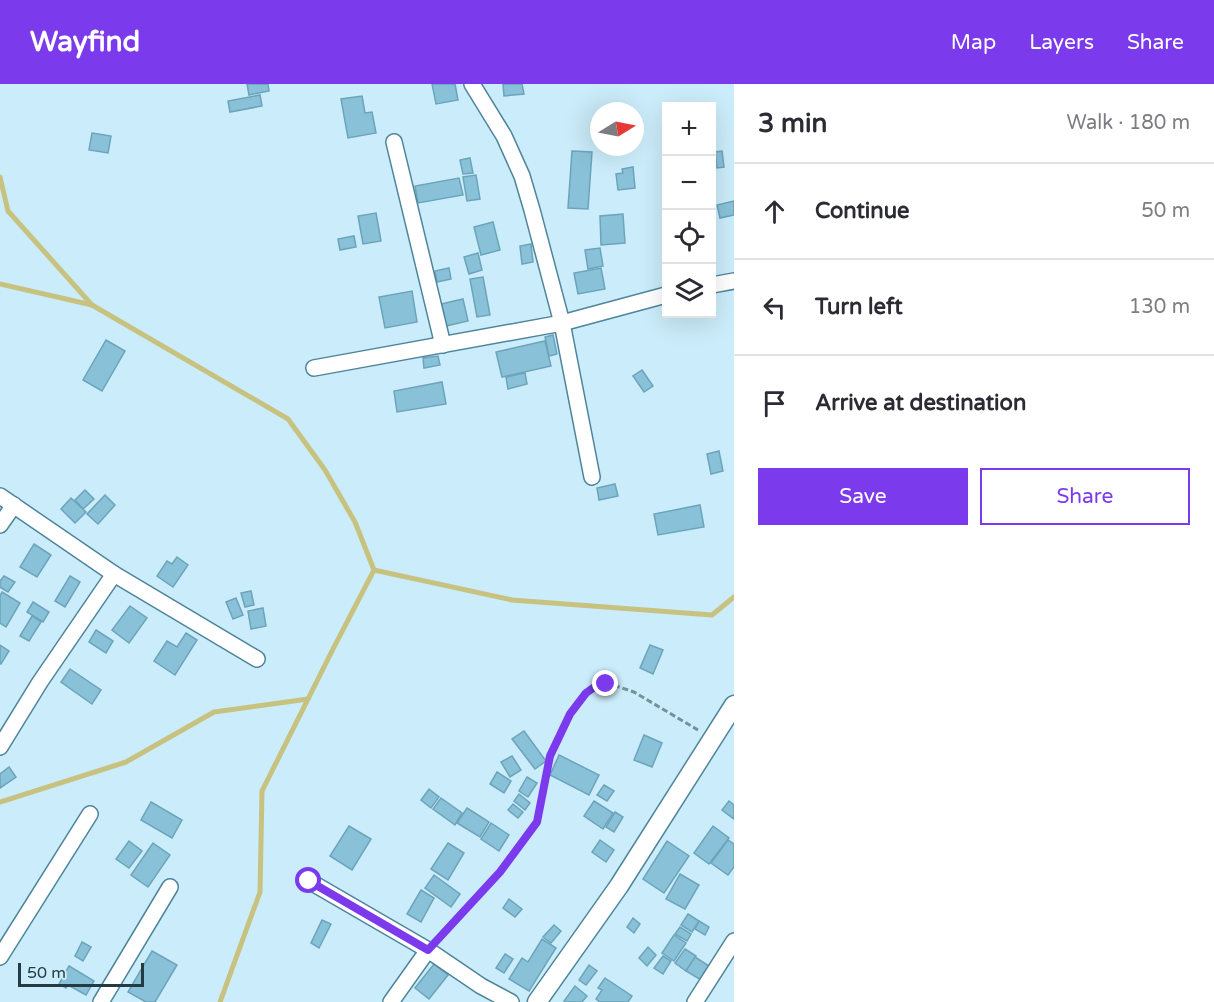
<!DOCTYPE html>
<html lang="en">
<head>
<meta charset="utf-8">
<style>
  body { margin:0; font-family:"Varela Round",sans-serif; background:#f7f7f7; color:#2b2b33 }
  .controls { position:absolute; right:18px; top:18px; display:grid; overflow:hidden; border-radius:0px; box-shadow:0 6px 24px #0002 }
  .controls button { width:54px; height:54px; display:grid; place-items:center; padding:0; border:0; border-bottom:2px solid #e1e1e2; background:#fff; color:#2b2b33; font:30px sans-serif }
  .compass { position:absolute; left:590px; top:18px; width:54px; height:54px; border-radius:50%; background:#fff; box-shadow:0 6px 24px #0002; rotate:80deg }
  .scale { position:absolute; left:18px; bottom:15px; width:126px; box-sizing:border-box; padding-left:6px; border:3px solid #243b44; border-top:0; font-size:16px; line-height:21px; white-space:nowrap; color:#243b44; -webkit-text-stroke:4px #cbecfa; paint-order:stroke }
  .stop { position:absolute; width:18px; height:18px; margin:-14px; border:4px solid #7c3aed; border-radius:50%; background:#fff }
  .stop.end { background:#7c3aed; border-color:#fff; box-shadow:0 2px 6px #0008 }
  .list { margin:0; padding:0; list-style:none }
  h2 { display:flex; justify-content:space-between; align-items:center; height:78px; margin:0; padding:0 24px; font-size:26px }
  h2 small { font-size:20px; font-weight:400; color:#7c7c81 }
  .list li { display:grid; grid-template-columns:39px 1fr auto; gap:18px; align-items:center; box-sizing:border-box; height:96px; padding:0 24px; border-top:2px solid #e1e1e2 }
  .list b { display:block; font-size:22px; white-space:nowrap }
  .list em { font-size:20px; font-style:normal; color:#7c7c81 }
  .actions { display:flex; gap:12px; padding:18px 24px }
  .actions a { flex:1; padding:14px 0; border:2px solid #7c3aed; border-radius:0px; text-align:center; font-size:21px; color:#7c3aed }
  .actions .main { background:#7c3aed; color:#fff }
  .icon { flex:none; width:33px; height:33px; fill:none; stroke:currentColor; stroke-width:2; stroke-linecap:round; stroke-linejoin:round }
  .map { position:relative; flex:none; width:734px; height:918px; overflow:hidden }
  header { display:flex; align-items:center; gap:36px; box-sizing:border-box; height:84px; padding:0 30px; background:#7c3aed; color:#fff }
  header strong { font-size:28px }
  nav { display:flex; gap:33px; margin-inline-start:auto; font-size:21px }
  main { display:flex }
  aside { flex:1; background:#fff }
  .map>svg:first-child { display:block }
</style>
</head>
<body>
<header>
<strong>Wayfind</strong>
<nav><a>Map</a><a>Layers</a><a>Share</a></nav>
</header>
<main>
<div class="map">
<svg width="734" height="918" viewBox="0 0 734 918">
  <rect width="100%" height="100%" fill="#cbecfa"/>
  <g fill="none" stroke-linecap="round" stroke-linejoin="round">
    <g stroke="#c7c280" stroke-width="5">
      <path d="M0 93 8 127 92 221 288 335 325 386 355 438 374 486 512 516 712 531 734 513"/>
      <path d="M0 200 92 221"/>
      <path d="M0 718 126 678 214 628 308 615"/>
      <path d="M220 918 260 808 262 707 333 565 374 486"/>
    </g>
  </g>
  <g fill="#89c2d8" stroke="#6ca4ba" stroke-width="1.5">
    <path d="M247 0H268L269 7 249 11Z"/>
    <path d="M432 0H455L458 16 436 20Z"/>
    <path d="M503 0H522L524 10 504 12Z"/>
    <path d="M260 11 262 22 230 28 228 17Z"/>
    <path d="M362 12 365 29 372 28 376 49 348 54 341 15Z"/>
    <path d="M92 49 111 52 108 69 89 66Z"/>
    <path d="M572 67 592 68 588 125 568 124Z"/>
    <path d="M722 67 724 83 717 84 715 68Z"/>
    <path d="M470 74 473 89 463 90 460 76Z"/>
    <path d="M633 83 635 104 618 106 616 90 623 89 622 85Z"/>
    <path d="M476 91 480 115 467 117 463 93Z"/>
    <path d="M459 94 463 111 418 119 415 102Z"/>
    <path d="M734 117V131L720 134 717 121Z"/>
    <path d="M376 129 381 157 363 160 358 132Z"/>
    <path d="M623 130 625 159 601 161 600 132Z"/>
    <path d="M493 138 500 166 481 171 474 143Z"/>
    <path d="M354 152 356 163 340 166 338 155Z"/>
    <path d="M531 160 533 178 522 180 520 162Z"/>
    <path d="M600 164 603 182 588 185 585 166Z"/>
    <path d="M478 169 482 186 469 190 464 173Z"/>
    <path d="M449 184 451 195 437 198 435 187Z"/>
    <path d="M601 184 605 205 578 210 574 189Z"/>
    <path d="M483 193 490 231 477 233 470 195Z"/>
    <path d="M412 207 417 238 385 244 379 213Z"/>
    <path d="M463 215 468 237 446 242 441 220Z"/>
    <path d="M553 251 557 270 549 272 545 253Z"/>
    <path d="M106 256 125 267 102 307 83 296Z"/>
    <path d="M545 257 551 282 502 293 496 268Z"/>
    <path d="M438 272 440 281 424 284 423 274Z"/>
    <path d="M642 286 653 302 644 308 633 292Z"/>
    <path d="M525 289 527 300 508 305 506 293Z"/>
    <path d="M442 298 446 320 397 328 394 307Z"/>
    <path d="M719 367 723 387 711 390 707 370Z"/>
    <path d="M615 400 618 412 599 416 597 404Z"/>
    <path d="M85 406 94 415 83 425 75 416Z"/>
    <path d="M105 411 115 421 98 440 87 430Z"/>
    <path d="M71 414 86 428 75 439 61 425Z"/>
    <path d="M700 421 704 443 658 451 654 430Z"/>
    <path d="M34 460 51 471 37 493 20 483Z"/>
    <path d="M177 473 188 481 173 503 157 492 167 477 172 480Z"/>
    <path d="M4 492 15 498 8 508 0 503V497Z"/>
    <path d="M70 492 80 498 65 523 55 517Z"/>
    <path d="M251 507 254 521 245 523 241 509Z"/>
    <path d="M2 508 20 519 6 543 0 539V512Z"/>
    <path d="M236 514 243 531 233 535 226 518Z"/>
    <path d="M33 518 49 528 43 538 27 528Z"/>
    <path d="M130 522 147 534 129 559 112 546Z"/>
    <path d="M263 524 266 542 251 545 248 527Z"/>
    <path d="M32 532 41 538 29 557 20 552Z"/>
    <path d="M96 546 113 557 106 569 89 558Z"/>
    <path d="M186 549 197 556 175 591 154 577 167 557 177 563Z"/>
    <path d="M0 561 9 567 1 580H0Z"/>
    <path d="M650 561 663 566 653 590 640 584Z"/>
    <path d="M70 585 101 606 92 620 61 598Z"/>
    <path d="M524 647 546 677 535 685 512 655Z"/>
    <path d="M644 651 662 659 652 683 634 676Z"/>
    <path d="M559 671 599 691 589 711 550 691Z"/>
    <path d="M512 672 521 686 510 693 501 678Z"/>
    <path d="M9 683 16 693 0 704V690Z"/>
    <path d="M497 688 511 697 504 709 490 700Z"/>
    <path d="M527 693 537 699 528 713 519 707Z"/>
    <path d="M604 701 614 707 607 717 597 711Z"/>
    <path d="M429 705 439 713 431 724 421 716Z"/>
    <path d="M519 710 530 719 525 726 514 717Z"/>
    <path d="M441 714 462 729 455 741 433 725Z"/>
    <path d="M594 717 613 729 603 745 584 732Z"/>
    <path d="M729 717 734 721V735L722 726Z"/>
    <path d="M151 718 182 736 172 754 141 736Z"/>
    <path d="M513 720 523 728 518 734 508 726Z"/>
    <path d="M467 724 489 738 480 753 457 739Z"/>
    <path d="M615 728 623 733 614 748 606 743Z"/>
    <path d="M491 739 509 751 499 767 481 755Z"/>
    <path d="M349 742 371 755 352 786 330 772Z"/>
    <path d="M713 742 729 754 709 780 694 769Z"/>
    <path d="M600 756 614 766 606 778 592 768Z"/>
    <path d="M728 756 734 760V783L728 791 711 779Z"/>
    <path d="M129 757 142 767 129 784 116 775Z"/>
    <path d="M667 757 689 772 664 809 643 795Z"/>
    <path d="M153 759 170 771 148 803 131 791Z"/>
    <path d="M448 759 464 769 448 796 431 785Z"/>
    <path d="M680 790 699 801 685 825 666 815Z"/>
    <path d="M434 791 460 810 451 823 425 804Z"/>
    <path d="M421 806 434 814 421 838 407 830Z"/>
    <path d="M509 815 522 825 515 833 503 824Z"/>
    <path d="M688 830 699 837 692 848 681 841Z"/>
    <path d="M633 834 640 840 634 849 627 843Z"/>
    <path d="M322 836 331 840 319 864 311 859Z"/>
    <path d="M699 837 709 843 705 851 695 845Z"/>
    <path d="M554 841 561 847 551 859 543 853Z"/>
    <path d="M680 843 691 850 687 857 675 850Z"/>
    <path d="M674 851 686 859 674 877 662 869Z"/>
    <path d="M542 855 556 864 529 907 509 895 522 874 528 878Z"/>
    <path d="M82 858 91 863 83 877 75 872Z"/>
    <path d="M648 863 656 871 647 882 639 874Z"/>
    <path d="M685 865 696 872 686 887 675 879Z"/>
    <path d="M152 867 177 881 155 918H146L128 908Z"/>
    <path d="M505 870 513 875 504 889 496 884Z"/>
    <path d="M663 872 671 877 663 890 654 884Z"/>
    <path d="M695 873 709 882 701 896 686 887Z"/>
    <path d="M434 880 448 891 429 915 415 904Z"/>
    <path d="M589 881 597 887 586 901 579 896Z"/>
    <path d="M69 882 94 897 86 911 68 901 66 904 59 900Z"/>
    <path d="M605 894 632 912 628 918H600L596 915 602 906 598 904Z"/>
    <path d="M575 902 587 912 582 918H566L564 917Z"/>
  </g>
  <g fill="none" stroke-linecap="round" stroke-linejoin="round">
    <g stroke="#4e859b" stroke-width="18">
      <g id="minor">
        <path d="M472 0 504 52 522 92 532 126 562 239 592 393"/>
        <path d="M394 58 443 261"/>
        <path d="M712 201 734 197"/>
        <path d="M314 284 562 239 666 211"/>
        <path d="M0 412 114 490 257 575"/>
        <path d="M0 441 14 421"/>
        <path d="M0 663 40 598 114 490"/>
        <path d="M309 797 428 866 481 902 511 918"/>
        <path d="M0 873 90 730"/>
        <path d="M101 918 170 803"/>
        <path d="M391 918 428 866"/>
        <path d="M695 918 734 857"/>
      </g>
    </g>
    <g stroke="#4e859b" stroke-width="21">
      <path id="tertiary" d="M537 918 619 802 734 621"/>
    </g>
    <path stroke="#75919c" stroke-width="3" stroke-dasharray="6 3" stroke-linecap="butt" d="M438 855 500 788 537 738 550 672 570 630 586 609 596 602 606 600 619 603 634 608 698 646"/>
    <use href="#minor" stroke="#fff" stroke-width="15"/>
    <use href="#tertiary" stroke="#fff" stroke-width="18"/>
  </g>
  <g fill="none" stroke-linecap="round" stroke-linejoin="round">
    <path stroke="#7c3aed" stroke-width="8" d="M309 797 428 866 500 788 537 738 550 672 570 630 586 609 596 602 606 600"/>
  </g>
</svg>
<div class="controls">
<button>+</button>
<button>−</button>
<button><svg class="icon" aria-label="locate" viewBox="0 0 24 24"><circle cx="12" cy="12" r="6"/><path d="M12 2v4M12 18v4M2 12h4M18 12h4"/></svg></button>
<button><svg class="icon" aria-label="layers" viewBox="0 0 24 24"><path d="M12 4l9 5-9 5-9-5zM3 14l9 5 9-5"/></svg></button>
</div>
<svg class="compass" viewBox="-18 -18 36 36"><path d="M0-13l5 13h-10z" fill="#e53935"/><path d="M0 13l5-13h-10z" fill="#7c7c81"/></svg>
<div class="scale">50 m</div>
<div class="stop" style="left:309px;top:797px"></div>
<div class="stop end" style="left:606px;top:600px"></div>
</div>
<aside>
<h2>3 min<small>Walk · 180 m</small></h2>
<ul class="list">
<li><svg class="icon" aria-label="ahead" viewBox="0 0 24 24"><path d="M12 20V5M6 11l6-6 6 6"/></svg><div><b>Continue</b></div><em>50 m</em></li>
<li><svg class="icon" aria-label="left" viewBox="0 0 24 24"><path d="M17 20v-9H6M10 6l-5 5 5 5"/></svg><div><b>Turn left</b></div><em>130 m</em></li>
<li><svg class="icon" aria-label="arrive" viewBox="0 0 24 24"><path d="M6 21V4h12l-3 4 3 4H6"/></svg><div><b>Arrive at destination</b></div></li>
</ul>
<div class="actions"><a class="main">Save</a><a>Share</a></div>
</aside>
</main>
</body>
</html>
